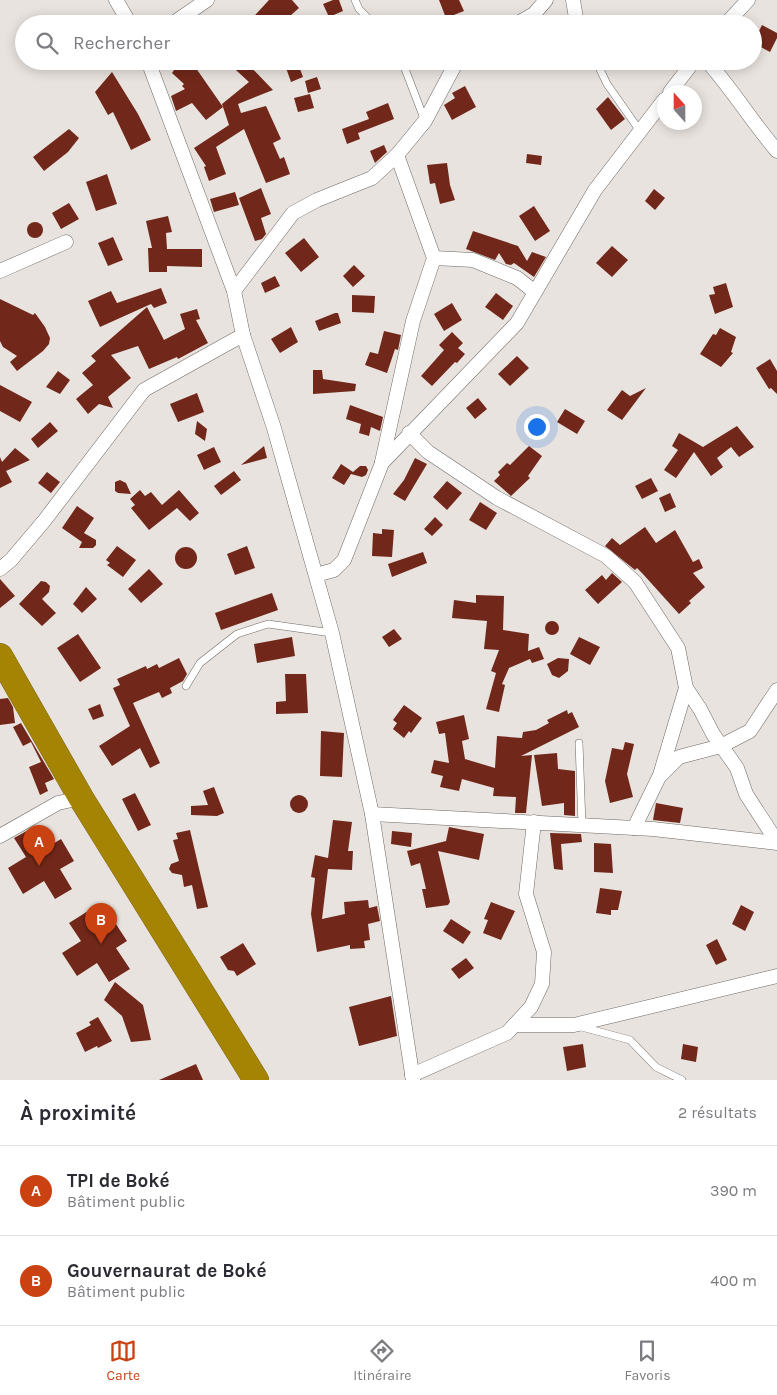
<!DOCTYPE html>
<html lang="fr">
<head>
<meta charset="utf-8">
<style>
  body { margin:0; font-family:Karla,sans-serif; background:#f7f7f7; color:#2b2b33 }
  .compass { position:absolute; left:657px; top:85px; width:45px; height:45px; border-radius:50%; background:#fff; box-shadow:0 2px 12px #0003; rotate:339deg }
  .you { position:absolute; left:536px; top:426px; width:18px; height:18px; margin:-12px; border:4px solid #fff; border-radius:50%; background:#1a73e8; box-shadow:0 0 0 8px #1a73e833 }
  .badge { display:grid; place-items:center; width:32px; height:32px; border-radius:50%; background:#ca4211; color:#fff; font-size:16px; font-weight:700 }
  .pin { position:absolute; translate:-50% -41px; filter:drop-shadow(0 1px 2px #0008) }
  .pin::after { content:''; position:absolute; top:26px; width:18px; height:15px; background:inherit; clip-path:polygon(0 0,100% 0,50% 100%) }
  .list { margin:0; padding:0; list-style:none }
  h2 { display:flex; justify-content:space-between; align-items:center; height:65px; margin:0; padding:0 20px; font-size:21px }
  h2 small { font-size:16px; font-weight:400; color:#7c7c81 }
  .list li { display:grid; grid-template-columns:32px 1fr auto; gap:15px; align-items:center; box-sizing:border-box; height:90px; padding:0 20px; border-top:1px solid #e1e1e2 }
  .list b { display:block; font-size:19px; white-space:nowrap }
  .list p { margin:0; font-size:16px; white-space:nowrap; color:#7c7c81 }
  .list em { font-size:16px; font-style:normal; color:#7c7c81 }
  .icon { flex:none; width:28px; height:28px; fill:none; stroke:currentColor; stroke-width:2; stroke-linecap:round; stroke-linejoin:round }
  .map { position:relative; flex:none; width:777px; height:1080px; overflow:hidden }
  .search { position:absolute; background:#fff; box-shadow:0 2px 12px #0003; left:15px; right:15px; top:15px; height:55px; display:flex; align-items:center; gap:12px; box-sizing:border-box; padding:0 18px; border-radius:28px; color:#7c7c81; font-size:19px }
  .sheet { height:245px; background:#fff }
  nav { display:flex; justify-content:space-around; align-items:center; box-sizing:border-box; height:70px; border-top:1px solid #e1e1e2; background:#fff; font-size:14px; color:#7c7c81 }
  nav a { display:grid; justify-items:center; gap:2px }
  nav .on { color:#ca4211 }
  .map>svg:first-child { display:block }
</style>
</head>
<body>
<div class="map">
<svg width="777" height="1080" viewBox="0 0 777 1080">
  <rect width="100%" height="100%" fill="#e9e3df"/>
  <g fill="#71281a">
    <path d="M269 0H292L299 8 281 24H247Z"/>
    <path d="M333 0H339L343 11 329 17 323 4Z"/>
    <path d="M439 0H459L464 11 446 18Z"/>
    <path d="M762 25 777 33V38L770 52 753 43Z"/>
    <path d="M174 61H191L223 107 206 120 192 103 176 111 171 96 185 89 182 86 184 84 172 73 174 70 170 66Z"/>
    <path d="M226 61H245L273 90 238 104 241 113 266 106 281 139 273 143 280 159 284 157 290 174 266 183 244 129 216 147 226 174 209 181 204 167 206 166 194 148 229 125 222 104 249 82Z"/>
    <path d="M297 61 303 77 291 82 285 65Z"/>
    <path d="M112 72 138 114 151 140 131 150 113 112 108 115 95 92Z"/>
    <path d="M317 77 321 89 308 93 305 81Z"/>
    <path d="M465 86 476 107 452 120 444 105 455 98 452 93Z"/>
    <path d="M310 94 314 108 298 112 294 98Z"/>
    <path d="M608 97 625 119 611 130 596 109Z"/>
    <path d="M388 103 394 119 358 133 360 139 347 144 342 129 369 119 366 112Z"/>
    <path d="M69 129 79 138 68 152 44 171 33 157Z"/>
    <path d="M384 145 387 152 375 163 370 151Z"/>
    <path d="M527 154 542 156 541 165 526 163Z"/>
    <path d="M447 163 450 185 455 200 440 204 435 183 430 184 427 165Z"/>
    <path d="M107 174 117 204 96 211 86 182Z"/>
    <path d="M261 188 271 214 261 218 266 234 262 239 255 241 239 198Z"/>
    <path d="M654 189 665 198 655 210 645 201Z"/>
    <path d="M235 192 239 205 214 212 210 199Z"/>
    <path d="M69 203 79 219 61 229 52 213Z"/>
    <path d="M534 206 550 231 535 241 519 216Z"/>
    <path d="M168 216 172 232 166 233 167 249H202V267L167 266V272H149L148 248H152L146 221Z"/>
    <circle cx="35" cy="230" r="8"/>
    <path d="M473 231 518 246 527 261 532 252 546 257 534 277 514 263 511 265 506 264 499 253 495 260 466 249Z"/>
    <path d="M113 237 123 260 108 266 98 243Z"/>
    <path d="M304 238 319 257 301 272 285 253Z"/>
    <path d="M612 246 628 260 612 277 596 263Z"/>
    <path d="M354 265 365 276 353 287 343 276Z"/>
    <path d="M275 276 280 286 265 293 261 283Z"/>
    <path d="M726 283 733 307 715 314 709 295 715 294 713 287Z"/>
    <path d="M161 288 167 303 154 308 151 304 100 327 88 301 111 291 117 303Z"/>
    <path d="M496 293 513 306 503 320 485 307Z"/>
    <path d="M352 295 375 296 374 313 352 312Z"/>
    <path d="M0 299 33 315 35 313 45 327 50 338 49 344 43 351 17 371 10 362 17 356 3 347 0 341Z"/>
    <path d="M452 303 462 320 444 331 434 314Z"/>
    <path d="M147 307 164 340 185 329 180 314 197 309 200 319 196 320 208 343 178 359 177 357 149 369 138 346 111 355 131 378 108 397 113 408 99 404 88 414 76 399 93 385 82 373 96 361 91 356Z"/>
    <path d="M335 313H338L341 323 319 331 315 321Z"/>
    <path d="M291 327 298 342 280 353 271 339Z"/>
    <path d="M720 328 736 337 731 352 733 353 721 367 700 354 713 334 716 335Z"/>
    <path d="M384 331 401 335 398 350 395 349 387 373 365 365 370 352 378 354Z"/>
    <path d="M452 332 463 343 458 348 465 354 457 363 455 362 432 386 421 376 444 350 439 345Z"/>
    <path d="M517 356 529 368 510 386 498 374Z"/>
    <path d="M770 359 777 371V394L771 388 769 389 756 368Z"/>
    <path d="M313 370H322L323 379 356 384 355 391 313 394Z"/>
    <path d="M58 371 70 380 60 394 46 387Z"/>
    <path d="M0 385 32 402 20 422 0 411Z"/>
    <path d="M646 388 622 420 607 410 622 390 630 396Z"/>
    <path d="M197 393 204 412 178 422 170 404Z"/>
    <path d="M478 398 487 409 475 419 466 408Z"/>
    <path d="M350 405 383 417 380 431 371 427 369 436 359 433 361 424 346 419Z"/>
    <path d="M565 409 585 421 577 434 557 422Z"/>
    <path d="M197 421 207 429 205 441 195 434Z"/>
    <path d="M50 422 58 431 38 448 31 439Z"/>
    <path d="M737 426 754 447 739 457 731 447 717 458 723 467 711 476 694 452 676 478 664 470 678 450 672 446 679 433 703 447Z"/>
    <path d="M264 446 267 458 241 465Z"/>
    <path d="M529 446 542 456 528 476 530 478 511 496 494 481 500 475 498 472 507 463 510 465Z"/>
    <path d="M214 447 221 462 204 470 197 455Z"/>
    <path d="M15 448 30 460 6 471 12 482 0 488V457L2 462Z"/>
    <path d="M415 458 427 464 405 501 393 494 404 480Z"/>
    <path d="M341 464 353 472 360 466H366L368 470 366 475 362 477 351 474 344 485 332 478Z"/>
    <path d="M234 471 241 480 221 495 214 486Z"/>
    <path d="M47 472 60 482 51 493 38 483Z"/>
    <path d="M651 478 658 491 642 499 635 486Z"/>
    <path d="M120 480 126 483 131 494 118 493 115 491V482Z"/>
    <path d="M447 481 462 493 447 510 433 497Z"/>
    <path d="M140 490 145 496 151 492 162 505 179 490 199 513 190 521 177 508 149 530 131 508 135 505 130 499Z"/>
    <path d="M670 493 676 507 665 512 659 498Z"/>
    <path d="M480 502 497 513 486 530 469 520Z"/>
    <path d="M77 506 94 518 84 533 96 540V545L93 548H79L82 542 62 528Z"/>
    <path d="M435 517 443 525 432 536 424 529Z"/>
    <path d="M645 527 656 543 675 530 693 562 699 559 703 568 693 573 705 587 689 601 691 603 679 614 642 573 637 568 635 570 605 546 612 538 620 545Z"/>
    <path d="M382 529 394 530 392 557 372 556 373 533 382 534Z"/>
    <path d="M117 546 136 560 123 577 107 565 110 563 106 560Z"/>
    <path d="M247 546 255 568 235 575 227 554Z"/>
    <circle cx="186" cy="558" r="11"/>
    <path d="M423 552 427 563 392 577 388 564Z"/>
    <path d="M149 569 163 584 141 603 128 589Z"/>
    <path d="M612 573 622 582 598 604 585 590 602 575 606 580Z"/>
    <path d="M0 579 15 596 0 608Z"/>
    <path d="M41 581 46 582 50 586 49 592 42 599 56 613 42 626 19 604Z"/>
    <path d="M86 587 97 599 82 613 73 604Z"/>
    <path d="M272 593 278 610 221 630 215 613Z"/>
    <path d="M476 595 504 596 503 630 529 634 528 651 539 647 544 659 532 663 530 659 509 668 502 684 505 685 499 712 486 709 496 673 491 671 499 650 484 649 487 621 452 618 454 600 476 603Z"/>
    <circle cx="552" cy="628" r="7"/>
    <path d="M394 629 402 639 389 647 382 637Z"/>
    <path d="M78 634 101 668 80 682 57 648Z"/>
    <path d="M292 637 295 656 257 663 254 644Z"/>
    <path d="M579 637 600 647 590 665 570 654Z"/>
    <path d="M179 658 187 674 183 681 170 688 172 693 162 698 159 692 133 703 160 763 150 768 140 748 112 766 99 746 130 726 113 688 120 685 117 679 146 666 147 669 157 664 159 668Z"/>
    <path d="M558 658 569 659 568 671 559 678 552 675 547 664Z"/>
    <path d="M285 674H306L308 713 276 714V702L286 701Z"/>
    <path d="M8 698 13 707 15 723 0 725V699Z"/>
    <path d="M100 704 104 716 93 720 88 709Z"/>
    <path d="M404 705 422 718 411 733 409 731 404 738 393 729 397 723 393 720Z"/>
    <path d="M567 710 568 714 572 712 579 727 521 756 532 755 526 813H515L516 797 493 796 494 788 462 779 459 791 440 787 443 776 431 773 434 760 449 763 445 733 439 734 436 722 464 715 469 739 462 741 465 759 495 768 497 736 522 738 523 732 536 730 549 723 547 720Z"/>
    <path d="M21 723 54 779 45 783 48 791 40 795 29 767 41 762 31 742 23 746 13 727Z"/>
    <path d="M321 731 344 733 342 777 320 776Z"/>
    <path d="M625 742 634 744 627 774 633 797 610 803 605 781 612 748 623 750Z"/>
    <path d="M557 753 558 769 575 771V816L564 815V803L542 806 534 755Z"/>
    <path d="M214 787 224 813 217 816 191 815V806L208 805 203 791Z"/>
    <path d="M135 793 151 825 138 831 122 799Z"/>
    <circle cx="299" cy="804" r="9"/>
    <path d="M656 803 683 808 680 823 653 820Z"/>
    <path d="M333 820 352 822 348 851H353L352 870 328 869 322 919 345 914 344 902 368 900 369 908 377 906 380 921 368 924 370 940 364 941 365 948 350 949V945L317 952 311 914 315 878 311 877 315 855 328 858Z"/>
    <path d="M34 827 46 848 61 839 74 861 60 869 72 889 55 899 44 881 23 894 8 868 26 857 14 838Z"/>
    <path d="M449 827 484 834 479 860 438 851 450 902 448 905 426 908 422 889H426L420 863 411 866 407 851 446 841Z"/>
    <path d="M190 830 208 907 197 909 192 885 184 887 182 875 172 873 169 869 171 864 179 861 173 840 178 839 176 833Z"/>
    <path d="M392 831 412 833 411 847 391 844Z"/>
    <path d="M550 833 581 834 582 842 561 844 563 870 554 869Z"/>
    <path d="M594 843 611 844 613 873 594 872Z"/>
    <path d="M600 888 622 891 618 910H611V915L596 913Z"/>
    <path d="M491 902 515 911 501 940 483 933 488 920 484 919Z"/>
    <path d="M741 905 754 912 745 931 732 924Z"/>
    <path d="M96 906 108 925 114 921 127 941 116 948 130 969 109 982 97 963 77 976 62 953 81 941 69 923Z"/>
    <path d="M451 919 471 932 463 944 443 931Z"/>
    <path d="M717 939 727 960 716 965 706 945Z"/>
    <path d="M243 943 256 964 237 976 234 971 228 970 220 957Z"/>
    <path d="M466 958 474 968 459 979 451 969Z"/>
    <path d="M115 982 143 1005 151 1040 131 1042 122 1016 104 1000Z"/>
    <path d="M391 996 397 1036 359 1046 349 1007Z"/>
    <path d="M98 1017 112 1041 98 1048 97 1046 85 1052 76 1033 91 1025 89 1022Z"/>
    <path d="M583 1044 586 1067 567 1071 563 1047Z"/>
    <path d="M683 1044 698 1047 696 1062 681 1059Z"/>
    <path d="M196 1064 203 1080H159Z"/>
  </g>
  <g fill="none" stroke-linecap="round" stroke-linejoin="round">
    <g stroke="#6e6965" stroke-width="8">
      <g id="lane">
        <path d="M355 0 359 9 374 24"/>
        <path d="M402 61 425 121"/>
        <path d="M596 61 607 84 640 131"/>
        <path d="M186 686 200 663 237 634 268 624 332 633"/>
        <path d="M579 743 582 825"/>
        <path d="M578 1026 630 1040 656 1067 682 1080"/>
      </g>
    </g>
    <g stroke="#6e6965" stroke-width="15">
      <g id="street">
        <path d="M116 0 130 24"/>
        <path d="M573 0 577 24"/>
        <path d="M172 24 207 0"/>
        <path d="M516 24 534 14 546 0"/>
        <path d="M528 24H575"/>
        <path d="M726 24 748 0"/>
        <path d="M148 61 234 291 243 335 274 428 332 633 372 814 413 1080"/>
        <path d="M707 61C733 90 752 122 777 151"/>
        <path d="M670 92 694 61"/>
        <path d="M434 258 473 260 517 278 535 292"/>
        <path d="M0 271 66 242"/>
        <path d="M234 291 293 213 317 200 372 178 397 155 425 121 457 61"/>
        <path d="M409 433 428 452 497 498 606 556 635 582 678 648 686 688 660 775 634 828"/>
        <path d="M382 462 413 321 434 258 397 155"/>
        <path d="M0 569 11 560 44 521 144 390 243 335"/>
        <path d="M316 575 334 570 344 560 382 463 517 323 595 190 664 100"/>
        <path d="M686 688 700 709 713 734 737 768 746 794 777 842"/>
        <path d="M661 775 679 757 721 746 750 731 777 690"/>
        <path d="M372 814 653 829 777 843"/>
        <path d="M0 836 58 803 81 798"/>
        <path d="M515 1025H574L777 976"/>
        <path d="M412 1075 507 1033 531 1007 542 984 544 952 526 894 534 822"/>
      </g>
    </g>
    <g stroke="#7f6914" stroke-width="26">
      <path id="highway" d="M0 656 81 798 256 1080"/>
    </g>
    <use href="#lane" stroke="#fff" stroke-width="7"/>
    <use href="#street" stroke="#fff" stroke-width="14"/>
    <use href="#highway" stroke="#a58403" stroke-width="25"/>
  </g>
</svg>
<svg class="compass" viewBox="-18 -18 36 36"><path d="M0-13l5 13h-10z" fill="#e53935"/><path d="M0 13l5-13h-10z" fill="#7c7c81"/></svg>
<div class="you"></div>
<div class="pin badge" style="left:39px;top:866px">A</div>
<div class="pin badge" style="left:101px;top:944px">B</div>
<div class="search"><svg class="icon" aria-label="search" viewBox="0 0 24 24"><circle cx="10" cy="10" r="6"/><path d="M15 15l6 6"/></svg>Rechercher</div>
</div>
<section class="sheet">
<h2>À proximité<small>2 résultats</small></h2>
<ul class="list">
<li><span class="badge">A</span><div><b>TPI de Boké</b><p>Bâtiment public</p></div><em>390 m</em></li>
<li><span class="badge">B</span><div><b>Gouvernaurat de Boké</b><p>Bâtiment public</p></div><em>400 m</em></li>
</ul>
</section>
<nav>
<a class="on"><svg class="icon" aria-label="map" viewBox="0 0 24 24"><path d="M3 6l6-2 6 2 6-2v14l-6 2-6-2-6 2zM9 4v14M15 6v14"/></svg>Carte</a>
<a><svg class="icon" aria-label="directions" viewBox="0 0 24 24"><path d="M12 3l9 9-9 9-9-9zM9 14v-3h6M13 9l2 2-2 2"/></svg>Itinéraire</a>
<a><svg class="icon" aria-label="saved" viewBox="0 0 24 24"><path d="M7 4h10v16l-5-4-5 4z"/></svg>Favoris</a>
</nav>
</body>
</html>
